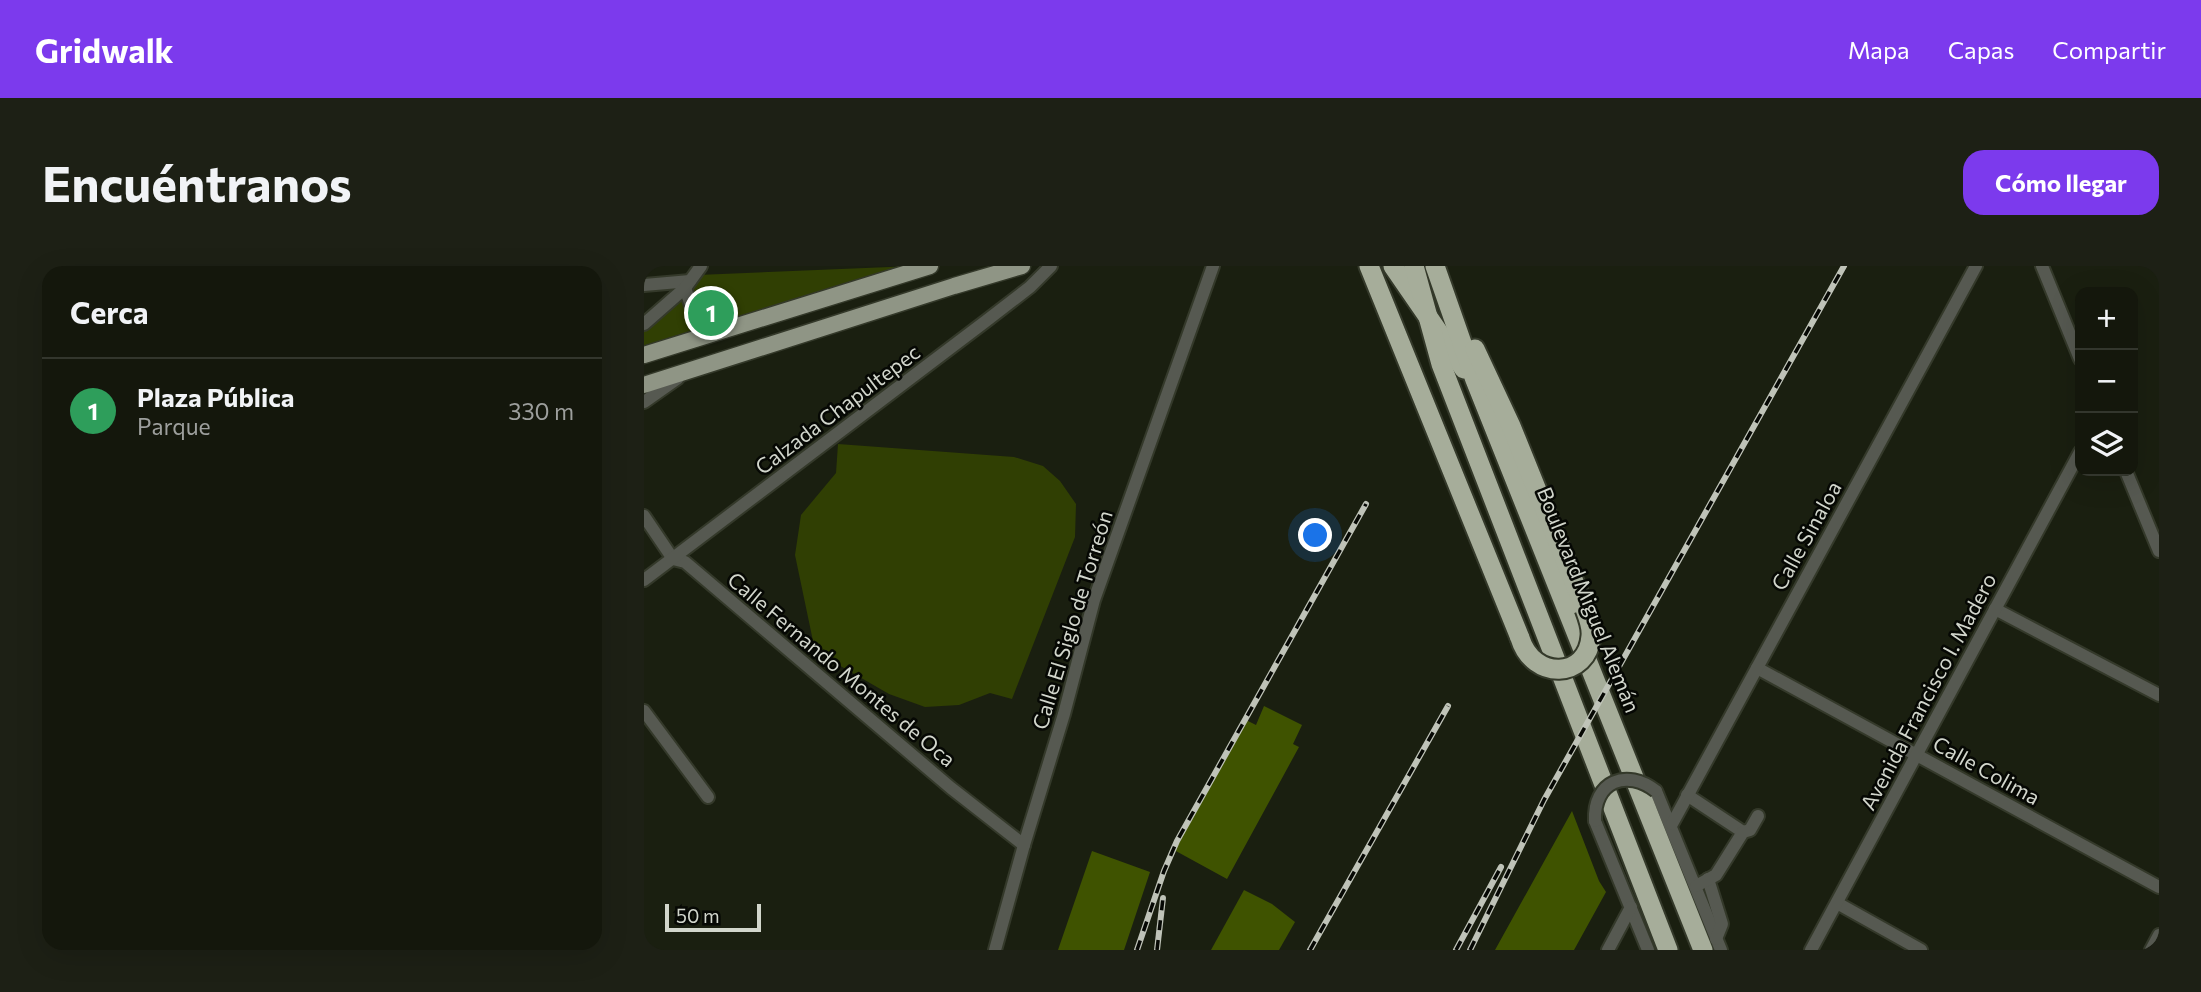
<!DOCTYPE html>
<html lang="es">
<head>
<meta charset="utf-8">
<style>
  body { margin:0; font-family:Commissioner,sans-serif; background:#1d2015; color:#f1f3f6 }
  .controls { position:absolute; right:21px; top:21px; display:grid; overflow:hidden; border-radius:14px; box-shadow:0 7px 28px #0002 }
  .controls button { width:63px; height:63px; display:grid; place-items:center; padding:0; border:0; border-bottom:2px solid #33362d; background:#14170c; color:#f1f3f6; font:35px sans-serif }
  .scale { position:absolute; left:21px; bottom:18px; width:96px; box-sizing:border-box; padding-left:7px; border:4px solid #d2d6cc; border-top:0; font-size:19px; line-height:24px; white-space:nowrap; color:#d2d6cc; -webkit-text-stroke:5px #060804; paint-order:stroke }
  .you { position:absolute; left:672px; top:270px; width:24px; height:24px; margin:-18px; border:5px solid #fff; border-radius:50%; background:#1a73e8; box-shadow:0 0 0 10px #1a73e833 }
  .badge { display:grid; place-items:center; width:46px; height:46px; border-radius:50%; background:#7c3aed; color:#fff; font-size:23px; font-weight:700 }
  .pin { position:absolute; translate:-50% -50%; border:4px solid #fff; box-shadow:0 2px 7px #0006 }
  .list { margin:0; padding:0; list-style:none }
  h2 { display:flex; justify-content:space-between; align-items:center; height:91px; margin:0; padding:0 28px; font-size:30px }
  h2 small { font-size:23px; font-weight:400; color:#9d9f9d }
  .list li { display:grid; grid-template-columns:46px 1fr auto; gap:21px; align-items:center; box-sizing:border-box; height:105px; padding:0 28px; border-top:2px solid #33362d }
  .list b { display:block; font-size:26px; white-space:nowrap }
  .list p { margin:0; font-size:23px; white-space:nowrap; color:#9d9f9d }
  .list em { font-size:23px; font-style:normal; color:#9d9f9d }
  .icon { flex:none; width:38px; height:38px; fill:none; stroke:currentColor; stroke-width:2; stroke-linecap:round; stroke-linejoin:round }
  .map { position:relative; flex:none; width:1515px; height:684px; overflow:hidden; border-radius:21px }
  header { display:flex; align-items:center; gap:42px; box-sizing:border-box; height:98px; padding:0 35px; background:#7c3aed; color:#fff }
  header strong { font-size:33px }
  nav { display:flex; gap:38px; margin-inline-start:auto; font-size:24px }
  .intro { display:flex; align-items:center; justify-content:space-between; box-sizing:border-box; height:168px; padding:0 42px }
  h1 { margin:0; font-size:49px }
  .button { padding:18px 32px; border-radius:21px; background:#7c3aed; color:#fff; font-size:24px; font-weight:700 }
  main { display:flex; gap:42px; padding:0 42px }
  aside { flex:1; background:#14170c; border-radius:21px; box-shadow:0 7px 28px #0002 }
  .map>svg:first-child { display:block }
</style>
</head>
<body>
<header>
<strong>Gridwalk</strong>
<nav><a>Mapa</a><a>Capas</a><a>Compartir</a></nav>
</header>
<div class="intro"><h1>Encuéntranos</h1><a class="button">Cómo llegar</a></div>
<main>
<aside>
<h2>Cerca<small></small></h2>
<ul class="list">
<li><span class="badge" style="background:#2e9e5b">1</span><div><b>Plaza Pública</b><p>Parque</p></div><em>330 m</em></li>
</ul>
</aside>
<div class="map">
<svg width="1515" height="684" viewBox="0 0 1515 684">
  <rect width="100%" height="100%" fill="#1a1f10"/>
  <g fill="#303f03">
    <path d="M270 0 0 82V63L54 9Z"/>
    <path d="M194 178 370 191 399 200 416 215 432 238 431 271 368 433 346 427 315 439 281 441 245 428 193 398 169 375 151 289 157 249 192 207Z"/>
  </g>
  <g fill="#3f5300">
    <path d="M620 440 658 459 649 478 655 481 583 613 530 584 602 454 612 459Z"/>
    <path d="M928 545 955 615 962 626 930 684H851Z"/>
    <path d="M448 585 506 606 480 684H414Z"/>
    <path d="M600 624 628 638 651 656 635 684H567Z"/>
  </g>
  <g fill="none" stroke-linecap="round" stroke-linejoin="round">
    <g stroke="#34392a" stroke-width="16">
      <g id="minor">
        <path d="M1398 0 1436 93"/>
        <path d="M0 19 46 15"/>
        <path d="M41 22 58 71"/>
        <path d="M0 58 41 22 57 0"/>
        <path d="M0 136 34 112"/>
        <path d="M1482 205 1515 285"/>
        <path d="M0 250 29 293 41 296 307 522 380 579"/>
        <path d="M0 314 342 55 386 21 407 0"/>
        <path d="M1351 343 1515 429"/>
        <path d="M1113 402 1515 621"/>
        <path d="M0 445 64 531"/>
        <path d="M1012 525 1077 684"/>
        <path d="M1043 529 1099 566"/>
        <path d="M951 555 1004 684"/>
        <path d="M1028 558 1332 0"/>
        <path d="M1064 613 1078 658 1072 673"/>
        <path d="M1052 620 1072 609 1099 566 1106 564 1114 550"/>
        <path d="M1193 637 1277 684"/>
        <path d="M351 684 380 579 420 448 450 334 569 0"/>
        <path d="M964 684 987 641"/>
        <path d="M1167 684 1436 186"/>
        <path d="M1507 684 1515 669"/>
      </g>
    </g>
    <g stroke="#34392a" stroke-width="19">
      <g id="major">
        <path d="M0 89 286 0"/>
        <path d="M0 119 310 20 378 0"/>
      </g>
    </g>
    <g stroke="#34392a" stroke-width="23">
      <g id="highway">
        <path d="M725 0 876 372"/>
        <path d="M749 0 820 103"/>
        <path d="M770 0 797 98 1024 684"/>
        <path d="M791 0 831 114 1059 684"/>
        <path d="M831 83 867 160 941 343"/>
      </g>
    </g>
    <use href="#minor" stroke="#565951" stroke-width="12"/>
    <use href="#major" stroke="#8f9585" stroke-width="16"/>
    <use href="#highway" stroke="#a6ad9a" stroke-width="19"/>
    <g stroke="#bfc3b8" stroke-width="6">
      <g id="rail">
        <path d="M493 684 520 605 533 575 722 238"/>
        <path d="M513 684 519 632"/>
        <path d="M666 684 804 440"/>
        <path d="M812 684 857 601"/>
        <path d="M826 684 900 534 1200 0"/>
      </g>
    </g>
    <use href="#rail" stroke="#060804" stroke-width="3.5" stroke-dasharray="10" stroke-linecap="butt"/>
    <g stroke="#34392a" stroke-width="16" stroke-linecap="butt">
      <path id="minor-bridge" d="M951 555C949 515 983 502 1012 525"/>
    </g>
    <g stroke="#34392a" stroke-width="23" stroke-linecap="butt">
      <path id="highway-bridge" d="M876 372C889 415 944 413 947 370 948 361 944 351 941 343"/>
    </g>
    <use href="#minor-bridge" stroke="#565951" stroke-width="12"/>
    <use href="#highway-bridge" stroke="#a6ad9a" stroke-width="19"/>
  </g>
  <g text-anchor="middle" stroke-width="5" stroke-linejoin="round" paint-order="stroke">
    <g font-size="21" fill="#d2d6cc" stroke="#060804">
      <text transform="translate(194 144) rotate(-37)" y="7">Calzada Chapultepec</text>
      <text transform="translate(1163 270) rotate(-61)" y="7">Calle Sinaloa</text>
      <text transform="translate(944 334) rotate(68)" y="7">Boulevard Miguel Alemán</text>
      <text transform="translate(429 354) rotate(-73)" y="7">Calle El Siglo de Torreón</text>
      <text transform="translate(197 404) rotate(40)" y="7">Calle Fernando Montes de Oca</text>
      <text transform="translate(1285 426) rotate(-62)" y="7">Avenida Francisco I. Madero</text>
      <text transform="translate(1342 505) rotate(29)" y="7">Calle Colima</text>
    </g>
  </g>
</svg>
<div class="controls">
<button>+</button>
<button>−</button>
<button><svg class="icon" aria-label="layers" viewBox="0 0 24 24"><path d="M12 4l9 5-9 5-9-5zM3 14l9 5 9-5"/></svg></button>
</div>
<div class="scale">50 m</div>
<div class="you"></div>
<div class="pin badge" style="left:67px;top:47px;background:#2e9e5b">1</div>
</div>
</main>
</body>
</html>
